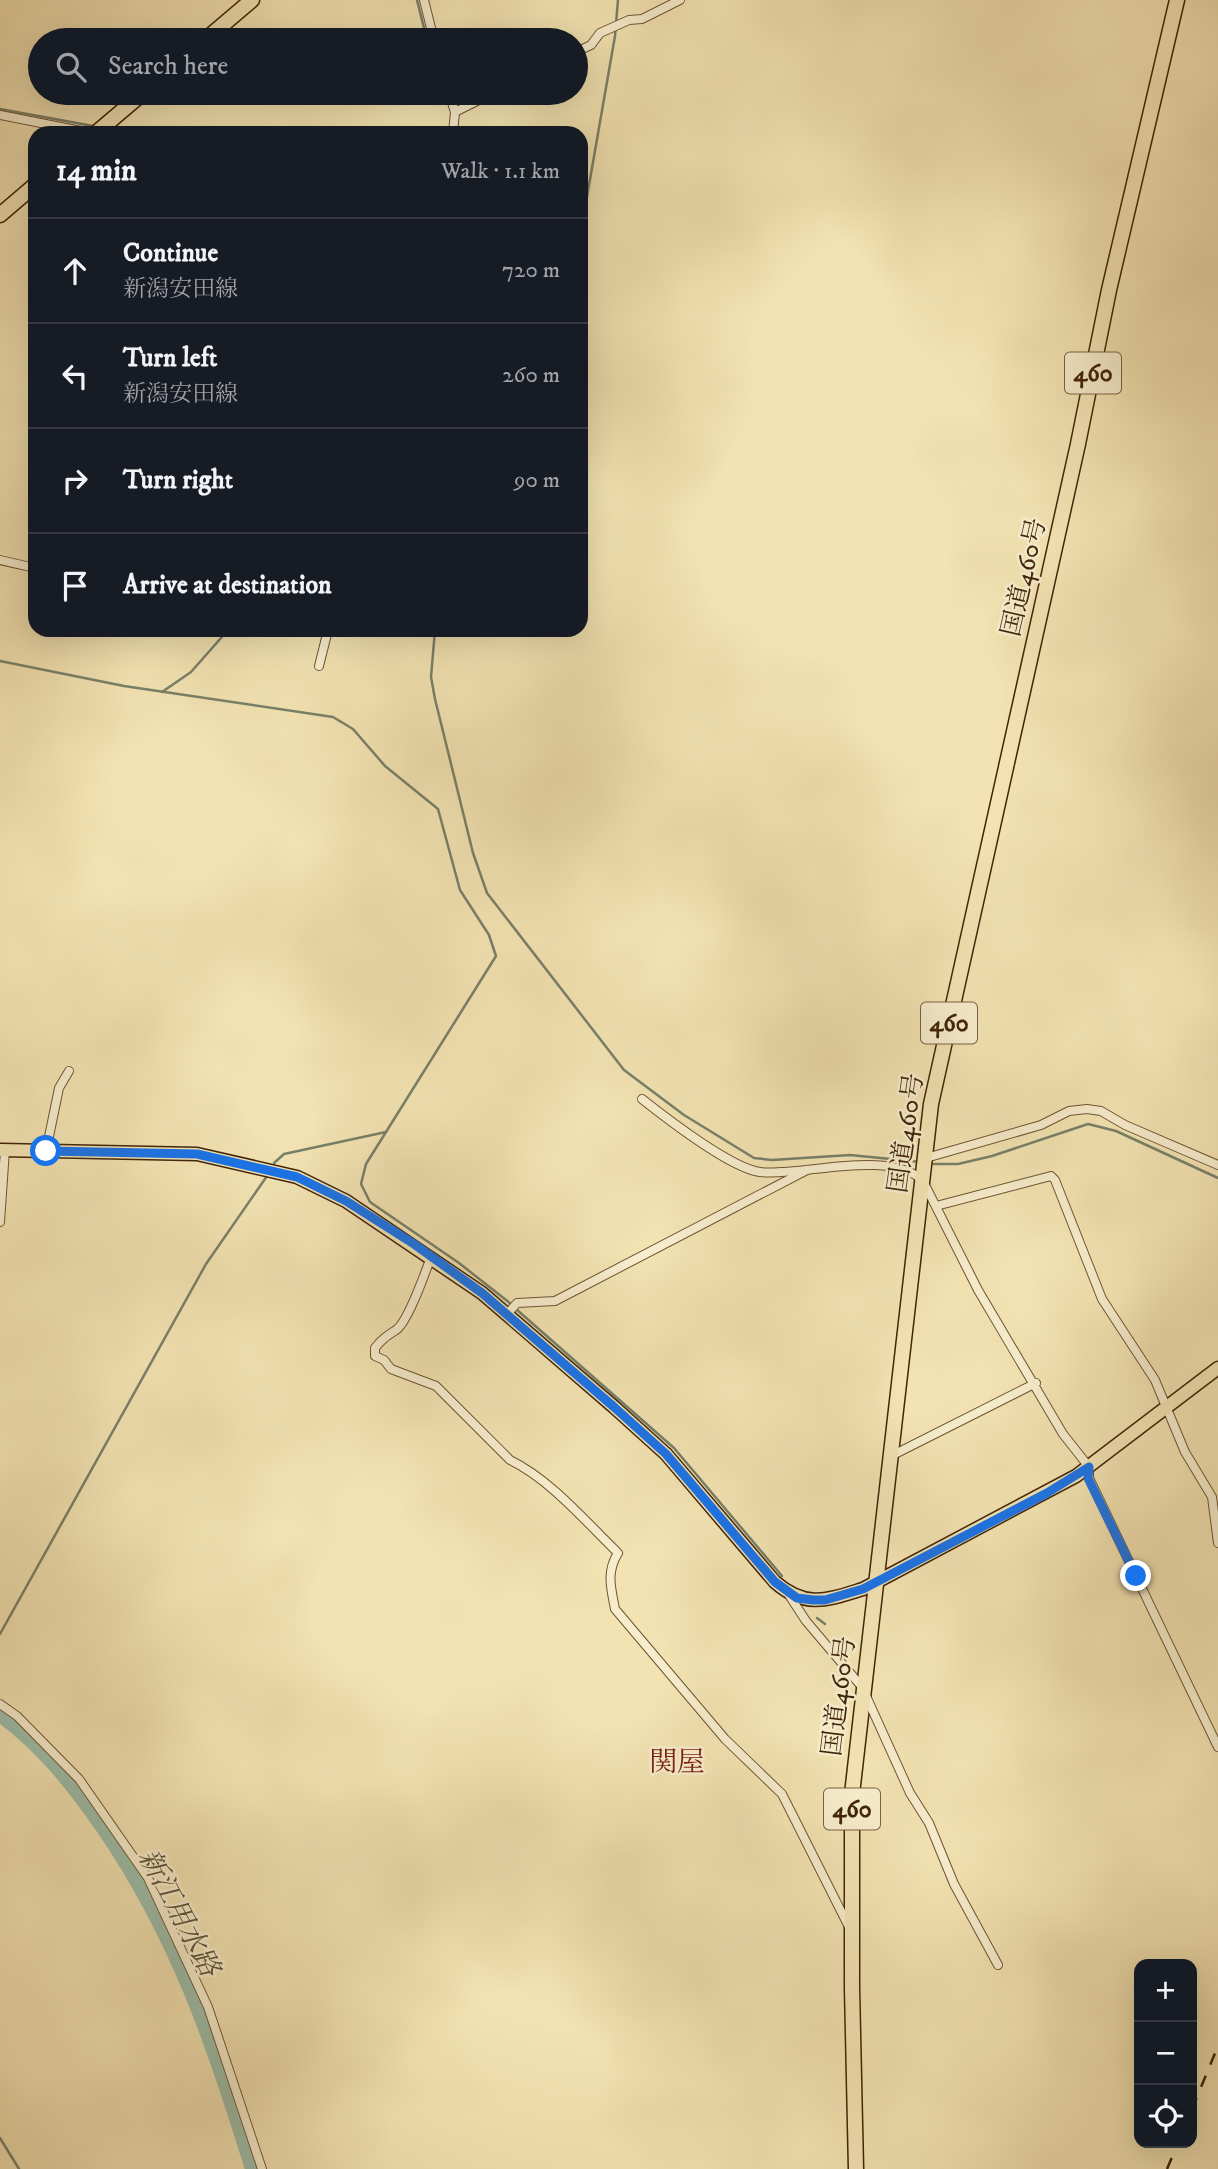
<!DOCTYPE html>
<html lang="en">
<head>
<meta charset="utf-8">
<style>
  body { margin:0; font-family:"IM FELL DW Pica","Noto Serif JP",serif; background:#20242c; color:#f1f3f6 }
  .controls { position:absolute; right:21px; bottom:21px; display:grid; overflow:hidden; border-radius:14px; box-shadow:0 7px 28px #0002 }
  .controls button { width:63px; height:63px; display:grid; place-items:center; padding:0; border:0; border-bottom:2px solid #363941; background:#171b24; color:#f1f3f6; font:35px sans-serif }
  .stop { position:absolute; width:21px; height:21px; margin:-16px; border:5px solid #1a73e8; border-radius:50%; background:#fff }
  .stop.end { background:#1a73e8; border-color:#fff; box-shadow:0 2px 7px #0008 }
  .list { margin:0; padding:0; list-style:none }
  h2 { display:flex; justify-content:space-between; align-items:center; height:91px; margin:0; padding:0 28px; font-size:30px }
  h2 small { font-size:23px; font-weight:400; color:#9ea1a6 }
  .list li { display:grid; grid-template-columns:46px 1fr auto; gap:21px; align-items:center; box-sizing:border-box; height:105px; padding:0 28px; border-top:2px solid #363941 }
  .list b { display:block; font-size:26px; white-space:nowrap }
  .list p { margin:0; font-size:23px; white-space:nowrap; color:#9ea1a6 }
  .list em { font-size:23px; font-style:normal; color:#9ea1a6 }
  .icon { flex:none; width:38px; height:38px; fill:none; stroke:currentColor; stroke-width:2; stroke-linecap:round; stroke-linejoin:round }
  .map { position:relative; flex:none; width:1218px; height:2169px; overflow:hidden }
  .search { position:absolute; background:#171b24; box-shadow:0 7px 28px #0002; left:28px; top:28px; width:560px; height:77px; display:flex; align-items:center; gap:18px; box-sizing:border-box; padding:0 24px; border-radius:38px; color:#9ea1a6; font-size:26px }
  .panel { position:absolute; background:#171b24; box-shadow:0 7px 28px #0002; left:28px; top:126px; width:560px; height:511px; border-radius:21px }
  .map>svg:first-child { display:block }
</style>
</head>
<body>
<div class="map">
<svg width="1218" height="2169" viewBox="0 0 1218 2169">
  <rect width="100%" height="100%" fill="#f3e3b2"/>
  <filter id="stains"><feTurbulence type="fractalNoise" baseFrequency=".00286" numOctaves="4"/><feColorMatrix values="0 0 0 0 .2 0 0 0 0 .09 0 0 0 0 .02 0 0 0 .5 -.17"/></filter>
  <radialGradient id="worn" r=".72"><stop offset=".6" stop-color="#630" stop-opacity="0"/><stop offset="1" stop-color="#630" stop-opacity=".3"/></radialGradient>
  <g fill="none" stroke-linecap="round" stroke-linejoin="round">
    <g stroke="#788069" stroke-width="2.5">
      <path d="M417 0 427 40"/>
      <path d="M0 109 93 126"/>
      <path d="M581 231 615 36 618 0"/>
      <path d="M435 630 431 677 435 699 473 853 487 893 624 1070 684 1115 754 1158 772 1160 850 1155 921 1162"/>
      <path d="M0 661 124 686 333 717 353 729 385 766 438 809 460 890 489 935 496 956 366 1164 361 1184 370 1202 459 1263 511 1304"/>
      <path d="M162 692 191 672 228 630"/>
      <path d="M274 1163 284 1154 386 1132"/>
      <path d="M931 1164H958L992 1156 1088 1124 1116 1131 1218 1178"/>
      <path d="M516 1309 674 1448 782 1576"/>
      <path d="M817 1618 825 1624"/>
      <path d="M0 1634 206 1264 267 1176"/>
      <path d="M0 2138 19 2169"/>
    </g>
    <path stroke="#9cbeaa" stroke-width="16" d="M0 1714C42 1744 75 1786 104 1828 178 1936 215 2045 253 2169"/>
    <g stroke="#6e5432" stroke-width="10">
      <g id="minor">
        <path d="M424 0 434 40"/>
        <path d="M576 52 591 45 600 33 629 20 642 19 680 0"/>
        <path d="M449 93 455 112 453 133"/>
        <path d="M455 112 493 93"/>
        <path d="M0 115 86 132"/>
        <path d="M0 560 35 568"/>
        <path d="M319 666 328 630"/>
        <path d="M642 1099C666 1118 731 1168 760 1172 800 1177 890 1148 923 1181L978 1290 1063 1434 1089 1467V1478L1218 1747"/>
        <path d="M46 1151 59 1088 69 1071"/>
        <path d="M926 1158 1041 1125 1069 1111 1087 1109 1101 1111 1125 1125 1218 1165"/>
        <path d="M936 1206 1051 1176 1055 1180 1102 1299 1155 1380 1185 1452 1212 1497 1218 1543"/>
        <path d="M0 1222 5 1150"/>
        <path d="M431 1257C425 1273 408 1322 396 1330 387 1336 382 1339 375 1348V1356L384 1360 391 1369 436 1386 510 1460C551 1480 585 1521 618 1553 606 1572 611 1588 615 1609L725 1739 782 1794 849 1927"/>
        <path d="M507 1314 517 1303 555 1301 807 1170"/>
        <path d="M891 1456 1036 1383"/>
        <path d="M787 1592 806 1621 862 1687 910 1793 929 1823 954 1884 998 1965"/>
        <path d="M0 1704 17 1716 79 1779 148 1878 208 2007 262 2169"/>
      </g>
    </g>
    <g stroke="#412408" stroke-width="15">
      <path id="primary" d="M0 1150 197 1154 297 1177 346 1201 482 1293 614 1407 666 1454 775 1582C806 1609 827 1600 863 1589L1076 1476 1218 1368"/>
    </g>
    <g stroke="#412408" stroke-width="17">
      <g id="trunk">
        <path d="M205 40 252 0"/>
        <path d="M96 133 143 93"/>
        <path d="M0 215 35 185"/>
        <path d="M856 2169 852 1988V1794L931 1104 1078 444 1109 290 1177 0"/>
      </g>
    </g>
    <use href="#minor" stroke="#f7edcd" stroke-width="8"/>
    <use href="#primary" stroke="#f3e3b2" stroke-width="12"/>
    <use href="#trunk" stroke="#f3e3b2" stroke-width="14"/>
    <g stroke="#412408" stroke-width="2.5" stroke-dasharray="12 12" stroke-linecap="butt">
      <path d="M1192 2109 1218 2046"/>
      <path d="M1167 2169 1178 2143"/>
    </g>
  </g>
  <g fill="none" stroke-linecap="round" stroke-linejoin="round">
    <path stroke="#1a73e8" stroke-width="9" d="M46 1151 197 1154 297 1177 346 1201 414 1244 482 1293 614 1407 666 1454 775 1582 797 1598 813 1600H825L863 1589 1047 1493 1089 1467 1088 1478 1136 1576"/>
  </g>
  <g text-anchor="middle" stroke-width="5" stroke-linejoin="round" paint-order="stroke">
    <g fill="#f7edcd" stroke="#786043" stroke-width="2">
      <rect x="1065" y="352.5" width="56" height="41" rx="5"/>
      <rect x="921" y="1002.5" width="56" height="41" rx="5"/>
      <rect x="824" y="1788.5" width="56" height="41" rx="5"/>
    </g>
    <g font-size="24" font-weight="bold" fill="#412408">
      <text x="1093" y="381">460</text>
      <text x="949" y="1031">460</text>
      <text x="852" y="1817">460</text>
    </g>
    <g font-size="26" fill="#412408" stroke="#f7edcd">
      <text transform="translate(1023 577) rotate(-77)" y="9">国道460号</text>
      <text transform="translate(905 1133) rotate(-82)" y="9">国道460号</text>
      <text transform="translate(838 1696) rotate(-83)" y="9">国道460号</text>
    </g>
    <g font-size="28" fill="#7a1f14" stroke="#f7edcd">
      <text x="677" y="1771">関屋</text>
    </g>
    <g font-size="28" font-style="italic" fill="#5c5239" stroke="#f7edcd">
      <text transform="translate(180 1912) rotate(62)" y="10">新江用水路</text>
    </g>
  </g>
  <rect width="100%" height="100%" filter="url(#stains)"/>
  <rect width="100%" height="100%" fill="url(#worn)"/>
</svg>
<div class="controls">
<button>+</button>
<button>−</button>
<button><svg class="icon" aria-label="locate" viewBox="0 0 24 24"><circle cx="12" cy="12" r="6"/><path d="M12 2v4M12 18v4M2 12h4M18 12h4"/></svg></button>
</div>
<div class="stop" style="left:46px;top:1151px"></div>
<div class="stop end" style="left:1136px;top:1576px"></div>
<div class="search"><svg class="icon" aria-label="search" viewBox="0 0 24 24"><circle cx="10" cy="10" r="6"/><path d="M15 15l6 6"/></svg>Search here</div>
<section class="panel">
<h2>14 min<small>Walk · 1.1 km</small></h2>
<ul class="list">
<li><svg class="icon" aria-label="ahead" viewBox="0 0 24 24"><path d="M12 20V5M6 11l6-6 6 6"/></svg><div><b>Continue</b><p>新潟安田線</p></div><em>720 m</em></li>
<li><svg class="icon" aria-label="left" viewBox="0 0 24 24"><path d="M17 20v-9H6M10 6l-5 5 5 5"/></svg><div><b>Turn left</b><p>新潟安田線</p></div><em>260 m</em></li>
<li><svg class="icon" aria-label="right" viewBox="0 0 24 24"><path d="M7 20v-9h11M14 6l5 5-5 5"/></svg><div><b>Turn right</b></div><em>90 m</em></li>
<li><svg class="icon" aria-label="arrive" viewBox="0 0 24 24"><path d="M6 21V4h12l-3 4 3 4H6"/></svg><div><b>Arrive at destination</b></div></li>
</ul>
</section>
</div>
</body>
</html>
